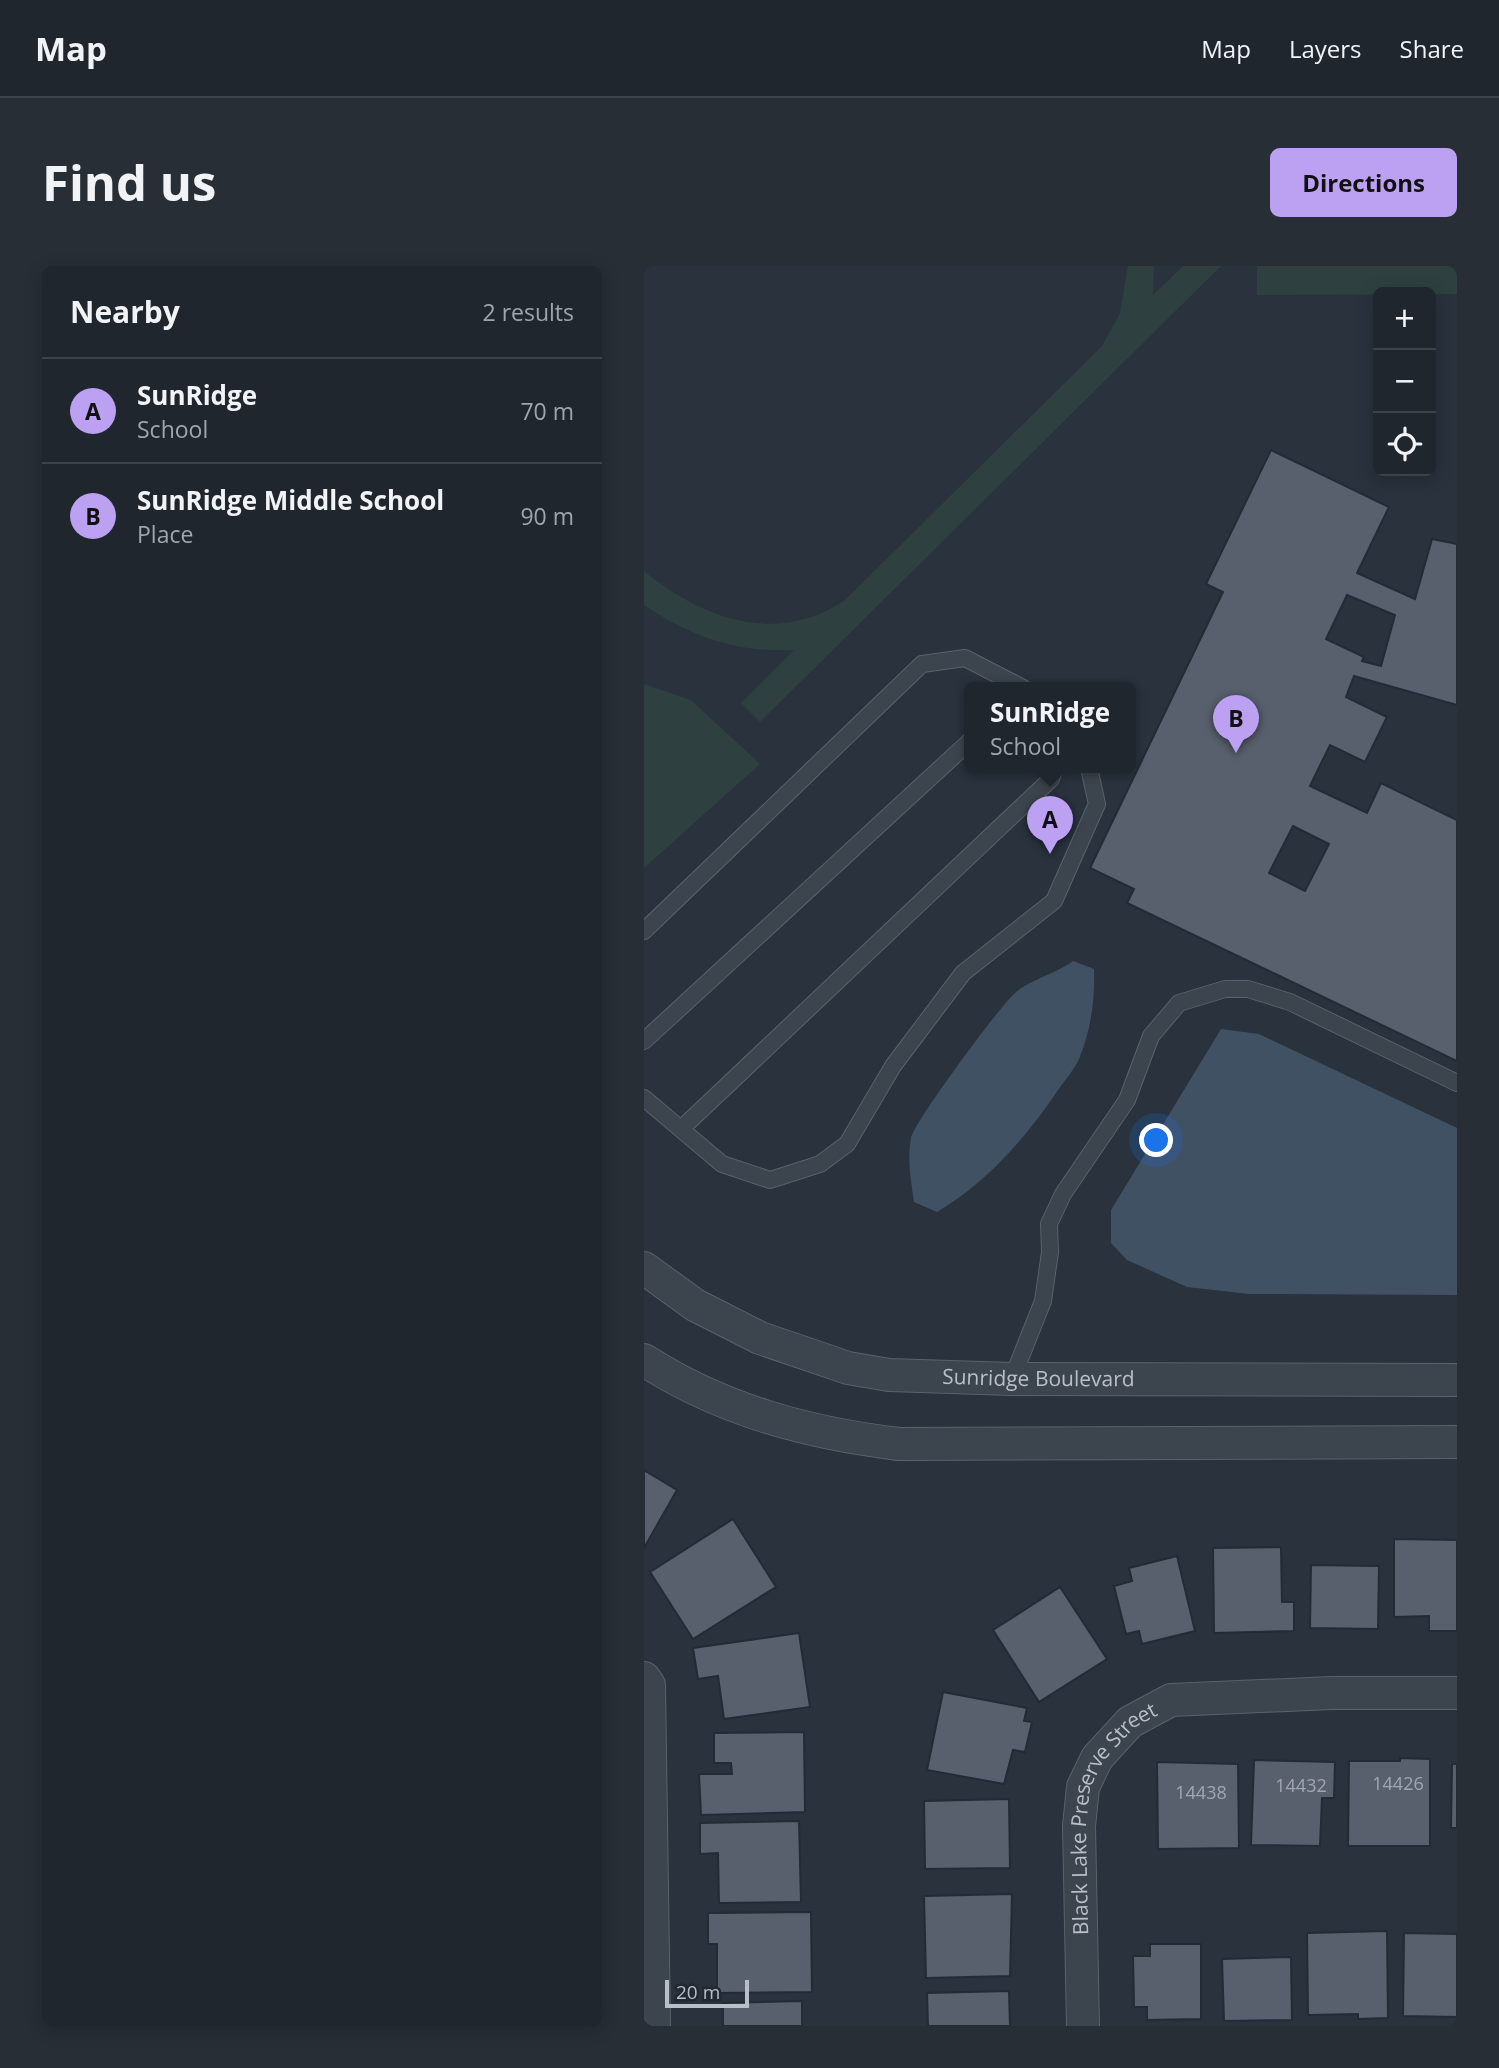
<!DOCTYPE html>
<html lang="en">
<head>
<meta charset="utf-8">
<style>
  body { margin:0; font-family:"Open Sans",sans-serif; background:#272e36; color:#f1f3f6 }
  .controls { position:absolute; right:21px; top:21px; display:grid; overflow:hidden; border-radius:10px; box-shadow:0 4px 18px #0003 }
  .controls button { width:63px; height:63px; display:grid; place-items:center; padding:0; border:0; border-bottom:2px solid #3c434a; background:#1f262e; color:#f1f3f6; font:35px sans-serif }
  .scale { position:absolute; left:21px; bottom:18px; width:84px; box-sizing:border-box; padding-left:7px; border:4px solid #b9bfc8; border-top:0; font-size:19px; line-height:24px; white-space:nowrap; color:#b9bfc8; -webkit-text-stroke:5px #212932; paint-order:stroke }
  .you { position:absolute; left:513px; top:875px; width:24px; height:24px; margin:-18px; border:5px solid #fff; border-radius:50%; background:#1a73e8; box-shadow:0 0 0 10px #1a73e833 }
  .badge { display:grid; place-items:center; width:46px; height:46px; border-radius:50%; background:#bca0f2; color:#111; font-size:23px; font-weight:700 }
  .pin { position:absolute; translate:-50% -58px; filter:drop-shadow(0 2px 4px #0008) }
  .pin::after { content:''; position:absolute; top:37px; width:24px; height:21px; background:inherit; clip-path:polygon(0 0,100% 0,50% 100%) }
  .popup { position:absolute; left:320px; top:416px; width:172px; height:91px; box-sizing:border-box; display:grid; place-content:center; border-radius:10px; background:#1f262e; filter:drop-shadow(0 2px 5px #0005); font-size:23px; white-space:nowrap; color:#a1a5aa }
  .popup b { font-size:26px; color:#f1f3f6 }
  .popup::after { content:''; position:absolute; left:50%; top:100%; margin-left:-14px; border:14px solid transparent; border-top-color:#1f262e }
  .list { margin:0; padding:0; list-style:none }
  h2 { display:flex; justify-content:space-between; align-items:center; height:91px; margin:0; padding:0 28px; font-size:30px }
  h2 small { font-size:23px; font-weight:400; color:#a1a5aa }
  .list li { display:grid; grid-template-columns:46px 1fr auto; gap:21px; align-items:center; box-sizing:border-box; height:105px; padding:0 28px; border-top:2px solid #3c434a }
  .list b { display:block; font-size:26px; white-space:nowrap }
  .list p { margin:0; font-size:23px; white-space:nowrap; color:#a1a5aa }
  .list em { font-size:23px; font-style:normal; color:#a1a5aa }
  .icon { flex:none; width:38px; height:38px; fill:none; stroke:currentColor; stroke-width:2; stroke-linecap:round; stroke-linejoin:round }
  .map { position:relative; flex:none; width:813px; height:1760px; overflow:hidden; border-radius:10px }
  header { display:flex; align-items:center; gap:42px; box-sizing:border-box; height:98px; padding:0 35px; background:#1f262e; border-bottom:2px solid #3c434a }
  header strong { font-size:33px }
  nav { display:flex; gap:38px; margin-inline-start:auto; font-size:24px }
  .intro { display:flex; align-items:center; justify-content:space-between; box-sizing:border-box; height:168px; padding:0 42px }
  h1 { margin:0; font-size:49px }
  .button { padding:18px 32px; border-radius:10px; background:#bca0f2; color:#111; font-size:24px; font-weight:700 }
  main { display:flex; gap:42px; padding:0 42px }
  aside { flex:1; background:#1f262e; border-radius:10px; box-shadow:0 4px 18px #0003 }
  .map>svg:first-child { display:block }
</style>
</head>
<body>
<header>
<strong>Map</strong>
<nav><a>Map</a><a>Layers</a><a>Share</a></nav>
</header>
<div class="intro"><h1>Find us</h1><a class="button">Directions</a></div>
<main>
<aside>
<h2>Nearby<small>2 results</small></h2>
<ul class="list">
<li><span class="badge">A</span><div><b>SunRidge</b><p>School</p></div><em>70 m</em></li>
<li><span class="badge">B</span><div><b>SunRidge Middle School</b><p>Place</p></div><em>90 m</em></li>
</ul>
</aside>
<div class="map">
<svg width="813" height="1760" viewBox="0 0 813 1760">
  <rect width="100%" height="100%" fill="#29323d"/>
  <g fill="#2e4040">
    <path d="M484 0H510L509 29 539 0H577L116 456 97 437 150 384C94 387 47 371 0 339V305C58 353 134 380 201 334L458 80 476 47Z"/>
    <path d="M613 0H813V28L613 29Z"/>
    <path d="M0 418 47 434 116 498 0 602Z"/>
  </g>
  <g fill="#415164">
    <path d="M429 695 450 703C451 734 447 764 435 793 430 804 421 814 414 824 382 872 342 917 293 946L270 936C267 915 263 894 267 872 271 855 353 744 369 729 382 715 412 708 429 695Z"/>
    <path d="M577 763 615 768 813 862V1029L605 1028 543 1021 483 994 467 977V944Z"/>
  </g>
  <g fill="#57606c" stroke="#232b34" stroke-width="2" fill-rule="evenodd">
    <path d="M627 184 745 241 713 307 771 333 788 273 813 278V439L710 410 702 431 743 451 721 496 686 479 666 520 723 547 737 517 813 554V795L483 637 490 623 446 602 579 326 562 318ZM703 329 751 349 737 400 718 395 720 391 682 373ZM649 560 685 578 661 625 625 607Z"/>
    <path d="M0 1204 33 1224 0 1282Z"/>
    <path d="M89 1253 132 1321 49 1373 6 1306Z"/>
    <path d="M750 1273 813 1274V1365H785V1350L750 1351Z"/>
    <path d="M637 1281 638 1336H650V1365L570 1367 569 1282Z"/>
    <path d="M533 1290 551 1365 498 1378 495 1365 482 1368 470 1320 488 1315 485 1302Z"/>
    <path d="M667 1299 735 1300 734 1363 666 1362Z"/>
    <path d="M416 1321 463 1393 395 1436 349 1364Z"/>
    <path d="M155 1367 166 1441 80 1453 74 1410 54 1413 49 1382Z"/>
    <path d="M299 1426 383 1442 380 1455 388 1456 381 1486 369 1484 360 1518 283 1504Z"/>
    <path d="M160 1466 161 1546 57 1549 55 1508H88L87 1497H70V1467Z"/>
    <path d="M756 1492 786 1493V1580H704L705 1495H756Z"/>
    <path d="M610 1494 691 1496 690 1532H678L676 1580 607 1579Z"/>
    <path d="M513 1496 594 1498 595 1582 514 1583Z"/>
    <path d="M808 1498H813V1562H807Z"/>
    <path d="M365 1533 366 1602 281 1603 280 1535Z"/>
    <path d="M155 1555 157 1636 75 1637 74 1587 56 1588V1557Z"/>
    <path d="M368 1628 366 1710 282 1712 280 1630Z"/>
    <path d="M167 1646 168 1726 73 1727V1678H64V1647Z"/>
    <path d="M743 1665 744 1752 714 1753V1748L664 1749 663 1667Z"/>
    <path d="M760 1667 813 1668V1751L759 1750Z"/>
    <path d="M506 1678H557V1753L503 1754V1741H490L489 1690H506Z"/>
    <path d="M647 1691 648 1754 580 1755 578 1693Z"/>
    <path d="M365 1725 366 1760H284L283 1727Z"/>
    <path d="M158 1735V1760H79V1737Z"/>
  </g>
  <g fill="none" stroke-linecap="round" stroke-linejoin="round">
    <g stroke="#5a626b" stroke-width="18">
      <g id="lane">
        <path d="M0 665 278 398 321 392 379 422"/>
        <path d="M0 775 326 475"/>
        <path d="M0 832 78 898 126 914 176 898 203 878 249 800 319 707 410 635 453 538 445 502"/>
        <path d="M37 863 407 513 411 502"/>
        <path d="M368 1113 399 1035 406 986 405 958 419 928 483 834 507 770 535 737 581 723H604L646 736 813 817"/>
      </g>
    </g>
    <g stroke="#5a626b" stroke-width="34">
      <g id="street">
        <path id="s1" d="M0 1002 51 1039 116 1072 204 1102 245 1109 368 1113 813 1114"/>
        <path d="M0 1094C78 1144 163 1167 255 1178L813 1176"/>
        <path d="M0 1412 5 1419 10 1760"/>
        <path id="s2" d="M439 1760 435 1560 439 1521 453 1492 486 1456 527 1434 688 1427H813"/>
      </g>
    </g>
    <use href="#lane" stroke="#3c444d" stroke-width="16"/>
    <use href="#street" stroke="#3c444d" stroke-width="32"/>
  </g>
  <g text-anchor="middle" stroke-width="5" stroke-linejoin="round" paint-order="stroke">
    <g font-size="18" fill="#a0a7b1">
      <text x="754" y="1524">14426</text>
      <text x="657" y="1526">14432</text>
      <text x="557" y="1533">14438</text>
    </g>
    <g font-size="21" fill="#b9bfc8" stroke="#212932">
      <text dy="7" stroke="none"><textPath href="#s1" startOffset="420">Sunridge Boulevard</textPath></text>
      <text dy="7" stroke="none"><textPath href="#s2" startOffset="220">Black Lake Preserve Street</textPath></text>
    </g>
  </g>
</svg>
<div class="controls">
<button>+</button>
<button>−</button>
<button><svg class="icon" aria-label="locate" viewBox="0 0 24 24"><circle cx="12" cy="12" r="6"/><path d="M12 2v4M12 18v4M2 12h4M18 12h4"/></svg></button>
</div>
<div class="scale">20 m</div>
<div class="you"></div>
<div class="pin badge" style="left:406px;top:588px">A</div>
<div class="popup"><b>SunRidge</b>School</div>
<div class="pin badge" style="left:592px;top:487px">B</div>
</div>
</main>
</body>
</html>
